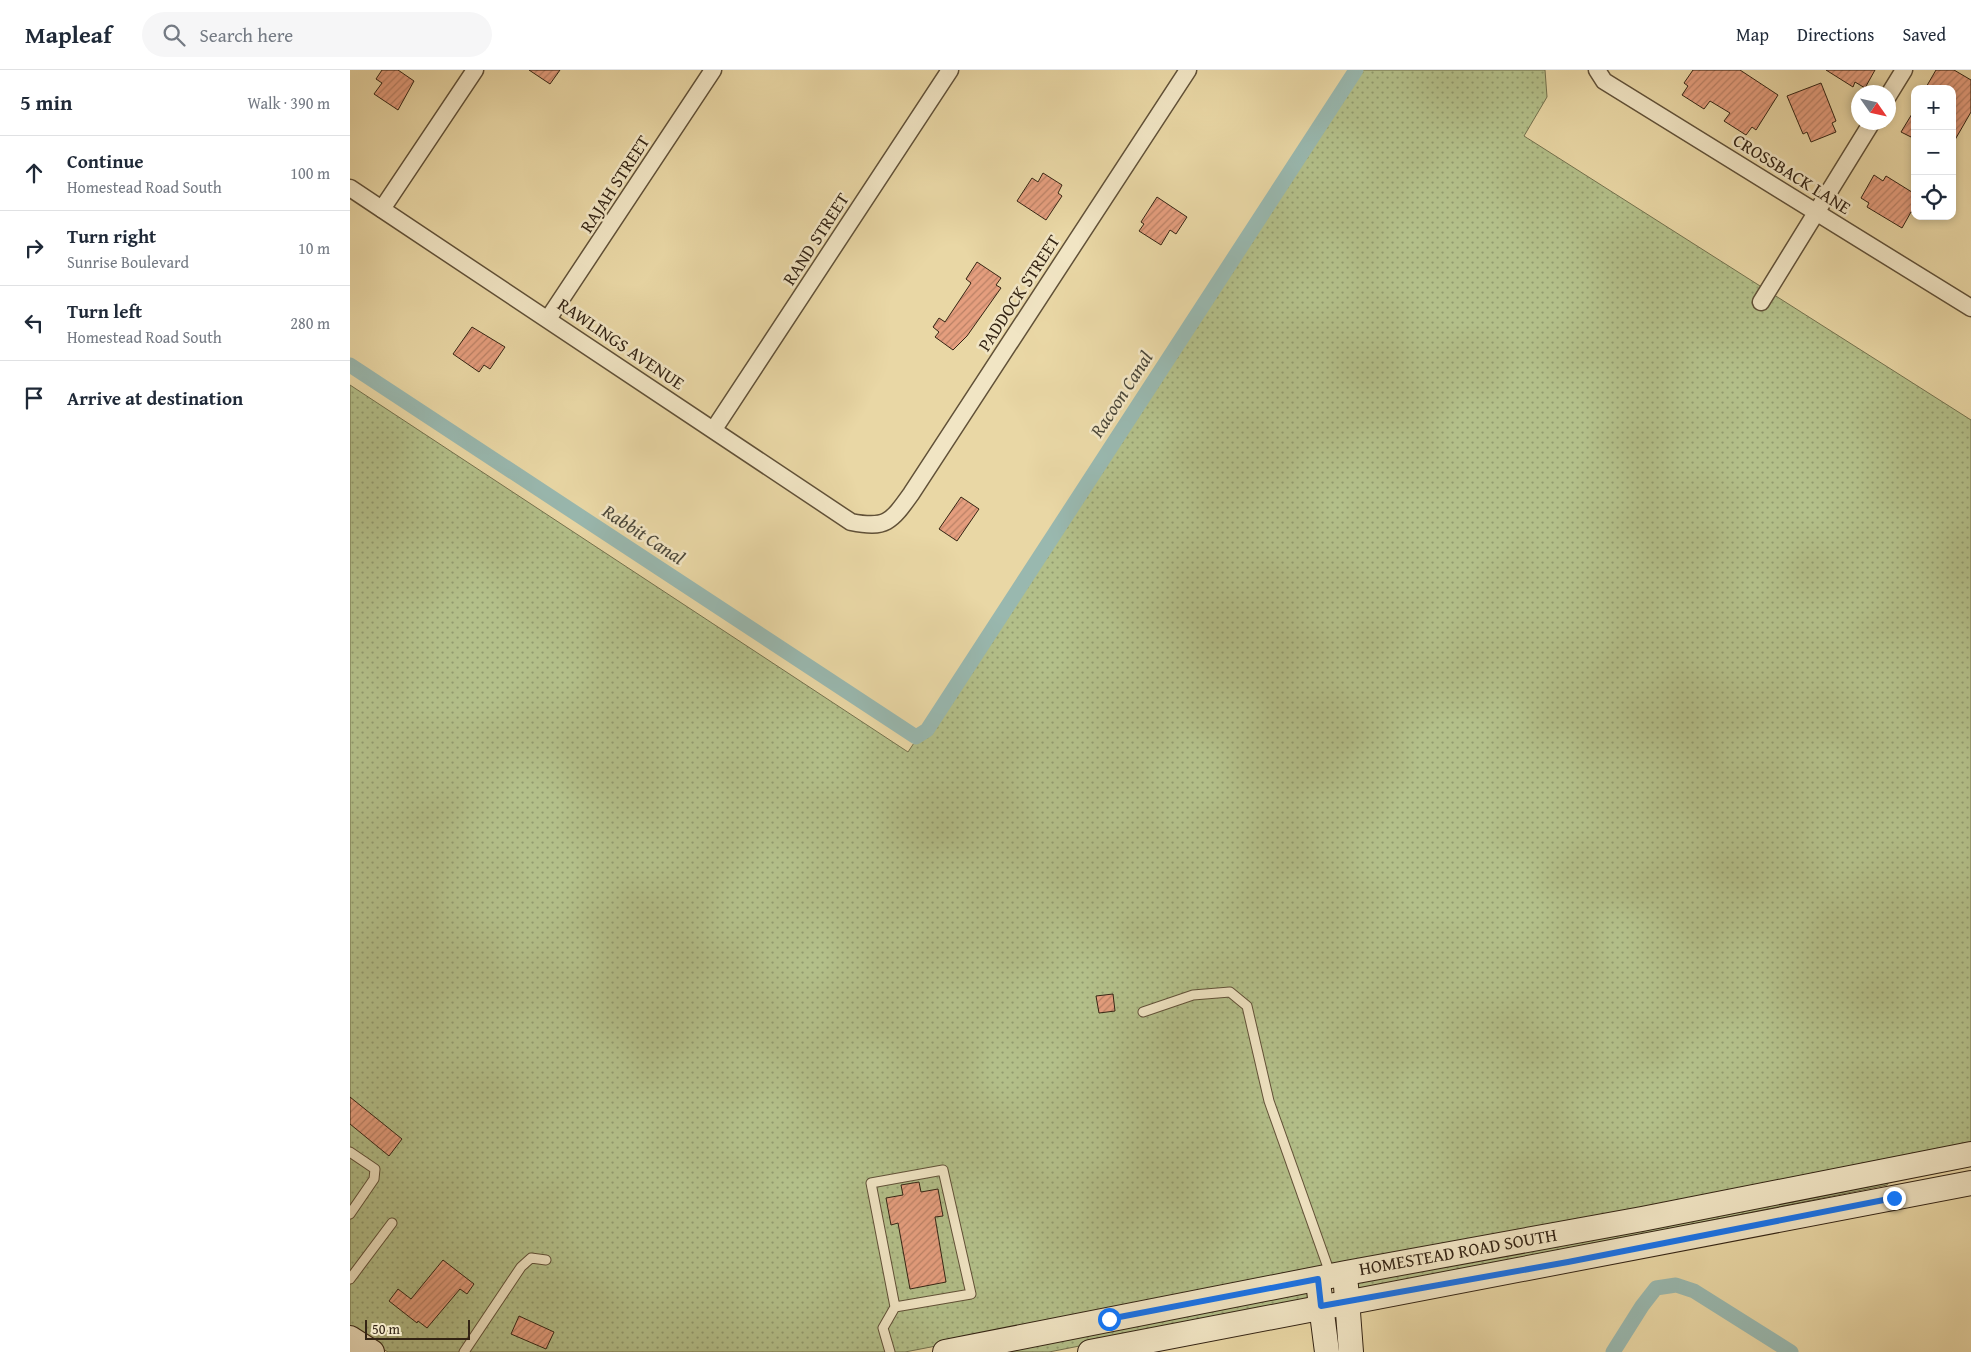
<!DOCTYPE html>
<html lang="en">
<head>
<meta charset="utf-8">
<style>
  body { margin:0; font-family:"Gentium Book Plus",serif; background:#f6f6f7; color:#1f2937 }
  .controls { position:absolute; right:15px; top:15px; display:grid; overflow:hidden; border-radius:10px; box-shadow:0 2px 8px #0003 }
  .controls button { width:45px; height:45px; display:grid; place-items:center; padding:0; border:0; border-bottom:1px solid #e0e1e3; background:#fff; color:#1f2937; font:25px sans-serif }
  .compass { position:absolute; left:1501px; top:15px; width:45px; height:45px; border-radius:50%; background:#fff; box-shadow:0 2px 8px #0003; rotate:124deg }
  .scale { position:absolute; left:15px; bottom:12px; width:105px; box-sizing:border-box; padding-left:5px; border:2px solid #342414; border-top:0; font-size:14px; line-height:18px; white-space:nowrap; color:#342414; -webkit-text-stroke:4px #f1e5c4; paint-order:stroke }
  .stop { position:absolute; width:15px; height:15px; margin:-11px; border:4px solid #1a73e8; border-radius:50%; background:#fff }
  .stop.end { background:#1a73e8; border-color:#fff; box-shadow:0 1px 5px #0008 }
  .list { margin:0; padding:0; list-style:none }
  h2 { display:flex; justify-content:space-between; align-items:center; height:65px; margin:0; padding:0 20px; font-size:21px }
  h2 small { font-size:16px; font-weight:400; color:#747a83 }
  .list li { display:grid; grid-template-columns:32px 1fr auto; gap:15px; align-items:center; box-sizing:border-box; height:75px; padding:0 20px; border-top:1px solid #e0e1e3 }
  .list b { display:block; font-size:19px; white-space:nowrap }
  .list p { margin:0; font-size:16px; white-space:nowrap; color:#747a83 }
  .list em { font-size:16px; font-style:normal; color:#747a83 }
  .icon { flex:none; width:28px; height:28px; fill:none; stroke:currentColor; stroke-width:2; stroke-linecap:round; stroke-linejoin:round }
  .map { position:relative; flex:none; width:1621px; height:1282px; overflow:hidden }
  header { display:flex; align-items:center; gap:30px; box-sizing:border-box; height:70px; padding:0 25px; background:#fff; border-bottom:1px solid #e0e1e3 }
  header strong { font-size:24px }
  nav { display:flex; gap:28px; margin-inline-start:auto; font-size:18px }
  .search { width:350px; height:45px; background:#f6f6f7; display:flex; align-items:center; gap:12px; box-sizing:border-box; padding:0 18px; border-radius:28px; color:#747a83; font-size:19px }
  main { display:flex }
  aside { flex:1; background:#fff }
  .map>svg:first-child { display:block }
</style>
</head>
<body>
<header>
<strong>Mapleaf</strong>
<div class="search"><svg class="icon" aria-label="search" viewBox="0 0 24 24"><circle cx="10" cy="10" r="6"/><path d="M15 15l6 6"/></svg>Search here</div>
<nav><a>Map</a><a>Directions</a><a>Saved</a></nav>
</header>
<main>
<aside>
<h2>5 min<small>Walk · 390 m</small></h2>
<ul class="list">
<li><svg class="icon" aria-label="ahead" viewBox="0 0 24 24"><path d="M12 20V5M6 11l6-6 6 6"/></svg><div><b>Continue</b><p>Homestead Road South</p></div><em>100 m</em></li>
<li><svg class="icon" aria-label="right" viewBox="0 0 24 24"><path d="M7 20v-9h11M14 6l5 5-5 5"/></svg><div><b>Turn right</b><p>Sunrise Boulevard</p></div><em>10 m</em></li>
<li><svg class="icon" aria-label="left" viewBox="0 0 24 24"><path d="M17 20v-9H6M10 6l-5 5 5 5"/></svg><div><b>Turn left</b><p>Homestead Road South</p></div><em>280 m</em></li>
<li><svg class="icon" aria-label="arrive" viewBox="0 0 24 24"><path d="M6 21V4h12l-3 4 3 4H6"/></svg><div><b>Arrive at destination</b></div></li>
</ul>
</aside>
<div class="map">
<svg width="1621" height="1282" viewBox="0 0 1621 1282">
  <defs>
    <pattern id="grass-dots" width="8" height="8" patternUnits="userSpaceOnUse" patternTransform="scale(1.25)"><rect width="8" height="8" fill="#b3bf89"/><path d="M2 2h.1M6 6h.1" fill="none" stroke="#929b6f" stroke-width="1.8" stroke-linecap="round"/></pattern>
    <pattern id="building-hatch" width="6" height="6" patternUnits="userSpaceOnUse" patternTransform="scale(1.25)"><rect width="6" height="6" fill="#e59e7e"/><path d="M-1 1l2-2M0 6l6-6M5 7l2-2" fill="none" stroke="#ba8166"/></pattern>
  </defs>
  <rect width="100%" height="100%" fill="#e9d7a5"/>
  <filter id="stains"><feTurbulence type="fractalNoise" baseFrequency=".004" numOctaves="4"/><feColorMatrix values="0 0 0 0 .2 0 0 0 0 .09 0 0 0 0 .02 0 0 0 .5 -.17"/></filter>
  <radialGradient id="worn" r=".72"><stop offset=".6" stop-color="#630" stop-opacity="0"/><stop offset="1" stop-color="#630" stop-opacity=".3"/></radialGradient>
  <g fill="url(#grass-dots)" stroke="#74724e">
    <path d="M1011 0H1195L1197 27 1174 66 1621 350V1076L555 1282H38L0 1259V315L558 682Z"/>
    <path d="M1541 1109 1537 1115 1005 1222 1004 1209Z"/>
    <path d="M961 1218 963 1230 699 1282H635Z"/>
  </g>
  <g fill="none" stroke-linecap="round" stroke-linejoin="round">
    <g stroke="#99b8af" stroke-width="15">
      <path d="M0 295 566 667 577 660 1006 0"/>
      <path d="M1263 1282 1292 1236 1306 1218 1326 1215 1344 1221 1441 1282"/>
    </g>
  </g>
  <g fill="url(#building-hatch)" stroke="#342414">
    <path d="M32 0H48L64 11 48 40 24 24 32 13 26 9Z"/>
    <path d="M179 0H210L200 14Z"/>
    <path d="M1343 0H1390L1428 25 1406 60 1402 57 1396 65 1374 51 1380 43 1360 31 1354 39 1332 25 1338 16 1334 13Z"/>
    <path d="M1476 0H1525L1515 18 1505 12 1503 17Z"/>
    <path d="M1586 0H1604L1621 10V42L1602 75V19H1575Z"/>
    <path d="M1471 13 1486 51 1482 53 1486 62 1461 72 1457 62 1453 64 1437 26Z"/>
    <path d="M1565 39V69L1551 62Z"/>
    <path d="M693 103 712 115 708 123 712 126 696 150 667 131 682 108 688 112Z"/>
    <path d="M1524 105 1533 111 1536 106 1565 124V144L1561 142 1552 158 1517 137 1519 133 1511 128Z"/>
    <path d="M807 127 837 147 826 164 820 160 811 175 789 161 794 154 791 152Z"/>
    <path d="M627 192 651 208 646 215 651 218 617 266 603 280 585 267 589 262 583 257 589 248 595 252 621 213 616 209Z"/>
    <path d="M122 257 155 277 140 299 134 295 129 302 103 284Z"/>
    <path d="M611 427 629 439 607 471 589 459Z"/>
    <path d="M763 924 765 941 749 943 746 926Z"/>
    <path d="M0 1027 52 1069 39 1086 0 1054Z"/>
    <path d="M569 1112 571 1122 588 1119 593 1146 585 1147 596 1212 560 1219 548 1153 541 1155 536 1128 553 1125 551 1115Z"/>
    <path d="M93 1190 124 1214 117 1224 110 1219 77 1258 68 1251 67 1253 39 1231 48 1219 61 1229Z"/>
    <path d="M169 1246 204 1262 196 1279 161 1264Z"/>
  </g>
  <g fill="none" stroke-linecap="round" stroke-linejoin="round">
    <g stroke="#615138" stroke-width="11">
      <g id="lane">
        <path d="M793 942 843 925 880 922 897 936 919 1031 981 1206"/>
        <path d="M0 1082 25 1099 24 1109 0 1144"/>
        <path d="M0 1209 42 1153"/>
        <path d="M114 1282 171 1197 181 1188 196 1190"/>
        <path d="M540 1282 533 1258 545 1237 521 1113 593 1100 621 1224 545 1237"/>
      </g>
    </g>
    <g stroke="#615138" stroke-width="19">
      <g id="street">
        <path d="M1247 0 1254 11 1621 238"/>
        <path d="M1538 26 1554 0"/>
        <path d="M0 118 501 452C536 459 541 452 561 424L838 0"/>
        <path d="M32 139 125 0"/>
        <path d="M1411 232 1522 52"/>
        <path d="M198 249 363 0"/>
        <path d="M364 359 600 0"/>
      </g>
    </g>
    <g stroke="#342414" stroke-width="26">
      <g id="secondary">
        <path d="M996 1216 1001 1282"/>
        <path d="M969 1220 977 1282"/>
        <path d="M0 1268 22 1282"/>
        <path d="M595 1282 996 1203 1292 1149 1621 1084"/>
        <path d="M740 1282 1621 1113"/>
      </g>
    </g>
    <use href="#lane" stroke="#f1e5c4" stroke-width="9"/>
    <use href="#street" stroke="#f1e5c4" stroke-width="16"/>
    <use href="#secondary" stroke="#f1e5c4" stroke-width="24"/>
  </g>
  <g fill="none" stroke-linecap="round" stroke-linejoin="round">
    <path stroke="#1a73e8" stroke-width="6" d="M759 1249 968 1209 971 1236 1218 1192 1544 1128"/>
  </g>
  <g text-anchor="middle" stroke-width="5" stroke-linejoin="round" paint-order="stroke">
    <g font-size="18" fill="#342414" stroke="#f1e5c4">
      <text transform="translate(1442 104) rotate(32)" y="6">CROSSBACK LANE</text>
      <text transform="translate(265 114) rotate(-57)" y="6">RAJAH STREET</text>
      <text transform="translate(466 169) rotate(-57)" y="6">RAND STREET</text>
      <text transform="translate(669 223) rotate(-57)" y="6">PADDOCK STREET</text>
      <text transform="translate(271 274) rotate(34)" y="6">RAWLINGS AVENUE</text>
      <text transform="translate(1108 1182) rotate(-10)" y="6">HOMESTEAD ROAD SOUTH</text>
    </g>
    <g font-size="19" font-style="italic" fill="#4d493b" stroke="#f1e5c4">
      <text transform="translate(771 324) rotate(-57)" y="7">Racoon Canal</text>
      <text transform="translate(294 464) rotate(33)" y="7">Rabbit Canal</text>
    </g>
  </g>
  <rect width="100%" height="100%" filter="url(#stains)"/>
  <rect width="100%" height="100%" fill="url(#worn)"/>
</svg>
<div class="controls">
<button>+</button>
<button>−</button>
<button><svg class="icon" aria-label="locate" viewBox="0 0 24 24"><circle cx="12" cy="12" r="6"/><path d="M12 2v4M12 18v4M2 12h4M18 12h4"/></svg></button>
</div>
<svg class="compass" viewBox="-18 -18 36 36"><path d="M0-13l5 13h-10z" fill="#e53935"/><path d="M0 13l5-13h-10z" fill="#747a83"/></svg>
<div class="scale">50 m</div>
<div class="stop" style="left:759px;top:1249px"></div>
<div class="stop end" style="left:1544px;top:1128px"></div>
</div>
</main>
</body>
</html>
